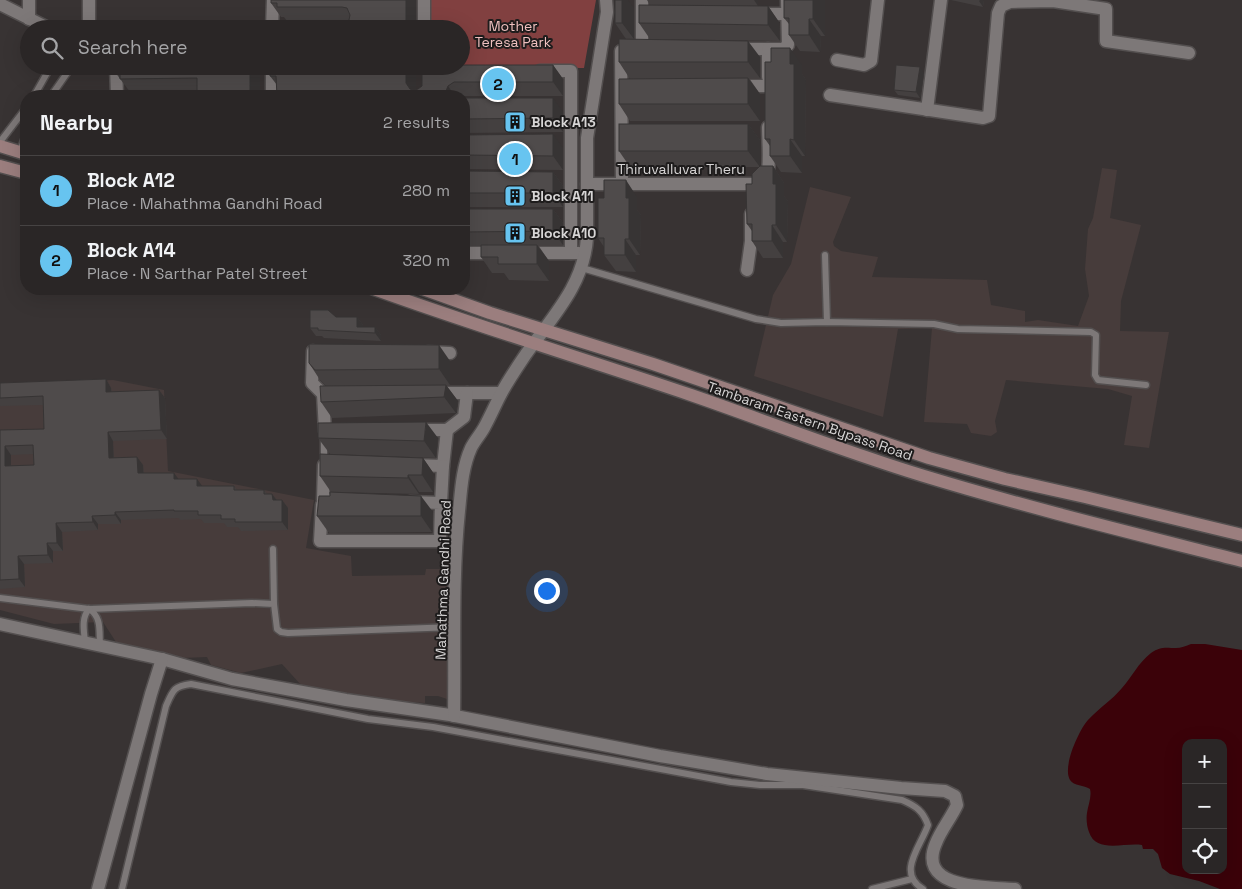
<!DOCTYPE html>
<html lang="en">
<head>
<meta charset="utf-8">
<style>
  body { margin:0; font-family:"Space Grotesk",sans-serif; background:#322e2e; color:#f1f3f6 }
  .controls { position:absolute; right:15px; bottom:15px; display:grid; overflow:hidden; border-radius:10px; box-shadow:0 5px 20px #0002 }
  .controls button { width:45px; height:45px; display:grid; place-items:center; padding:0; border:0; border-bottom:1px solid #464343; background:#2a2626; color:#f1f3f6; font:25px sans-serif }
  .you { position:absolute; left:546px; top:590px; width:18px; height:18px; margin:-12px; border:4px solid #fff; border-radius:50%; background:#1a73e8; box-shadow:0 0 0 8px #1a73e833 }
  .badge { display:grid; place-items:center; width:32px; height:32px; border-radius:50%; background:#67c4f0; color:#111; font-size:16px; font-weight:700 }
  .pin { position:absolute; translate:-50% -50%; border:2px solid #fff; box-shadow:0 1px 5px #0006 }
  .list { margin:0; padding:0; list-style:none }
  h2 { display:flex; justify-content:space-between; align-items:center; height:65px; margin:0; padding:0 20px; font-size:21px }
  h2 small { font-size:16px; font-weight:400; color:#a5a5a7 }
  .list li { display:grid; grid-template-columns:32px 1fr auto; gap:15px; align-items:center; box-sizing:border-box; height:70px; padding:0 20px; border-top:1px solid #464343 }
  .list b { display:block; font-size:19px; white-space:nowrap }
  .list p { margin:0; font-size:16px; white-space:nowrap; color:#a5a5a7 }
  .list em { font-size:16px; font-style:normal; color:#a5a5a7 }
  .icon { flex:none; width:28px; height:28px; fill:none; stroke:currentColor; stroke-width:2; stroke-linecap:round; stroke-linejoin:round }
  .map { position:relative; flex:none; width:1242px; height:889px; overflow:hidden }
  .search { position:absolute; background:#2a2626; box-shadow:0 5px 20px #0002; left:20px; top:20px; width:450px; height:55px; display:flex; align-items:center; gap:12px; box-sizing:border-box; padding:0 18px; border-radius:28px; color:#a5a5a7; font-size:19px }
  .panel { position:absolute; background:#2a2626; box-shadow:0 5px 20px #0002; left:20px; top:90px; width:450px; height:205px; border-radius:20px }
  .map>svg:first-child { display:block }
</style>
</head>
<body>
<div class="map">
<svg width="1242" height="889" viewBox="0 0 1242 889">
  <rect width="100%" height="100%" fill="#383333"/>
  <g fill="#473c3b">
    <path d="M1102 168 1117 170 1110 218 1141 225 1121 301 1120 331 1169 332 1149 448 1124 445 1132 396 1108 389 1006 380 995 421 997 432 991 436 971 433 967 424 924 422 932 328 898 329 883 417 754 376 773 295 791 264 810 187 851 197 833 242 834 246 841 251 878 257 872 277 987 280 991 305 1025 311V322L1038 320 1078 326 1089 296 1085 269 1088 229 1093 218Z"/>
    <path d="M113 380 164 390 168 471 314 500 306 548 351 556 352 576 425 575 426 569H447V699L438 696H425V703L390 701 301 685 282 664 241 673 211 665 207 657 183 658 116 642 103 622 54 624 0 610V384Z"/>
  </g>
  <path fill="#814040" d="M431 0H596L584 68 431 67 461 66V29H431Z"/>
  <path fill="#3b0209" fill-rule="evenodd" d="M1191 644H1205L1242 650V889H1220L1199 881 1170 874 1162 868 1158 854 1153 849H1143L1142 845C1125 842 1096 854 1089 832 1087 827 1086 819 1087 813 1088 805 1092 797 1090 789 1084 785 1074 786 1070 780 1062 767 1079 730 1088 720 1099 708 1112 700 1122 688 1132 677 1138 663 1151 653 1161 646 1166 648 1176 648 1181 648 1186 646 1191 644ZM1186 743H1223V870H1186Z"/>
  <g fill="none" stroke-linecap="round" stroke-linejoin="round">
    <g stroke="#534f4f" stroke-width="9">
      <g id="service">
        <path d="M34 96 51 66"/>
        <path d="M51 96 72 66"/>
        <path d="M0 142 26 108"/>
        <path d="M20 152 26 134"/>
        <path d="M825 255 827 322"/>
        <path d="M582 268 756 319 781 323 827 322 934 324 958 329 1091 332 1096 335 1095 375 1098 380 1146 385"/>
        <path d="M324 461V438"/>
        <path d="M273 549 274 604"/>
        <path d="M0 598 89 609 252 603 274 604 277 629 281 632 288 633 455 627"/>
        <path d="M89 609C102 617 99 631 100 646"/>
        <path d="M85 642C84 631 81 618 89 609"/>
        <path d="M122 889 166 706C173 690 174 686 191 684L368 719 433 727 731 782 760 785H803L902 800C916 806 923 811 928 825 921 846 896 873 923 889"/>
        <path d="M872 889 912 879"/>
      </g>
    </g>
    <g stroke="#534f4f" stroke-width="15">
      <g id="minor">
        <path d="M0 4 50 29"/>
        <path d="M757 14H787"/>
        <path d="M29 19V0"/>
        <path d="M89 29V0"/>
        <path d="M272 29 273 0"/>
        <path d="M424 29V0"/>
        <path d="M642 46V0"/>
        <path d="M739 49H768V77"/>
        <path d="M768 49H783L788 45 787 0"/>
        <path d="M621 51 622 183"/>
        <path d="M837 60 864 65 871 61 878 0"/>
        <path d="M116 66 117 96"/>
        <path d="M363 66H424"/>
        <path d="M540 71H571V253"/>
        <path d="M738 86H768"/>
        <path d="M830 95 983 118 989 116 998 13 1001 6 1010 2 1053 1 1106 9V41L1189 53"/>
        <path d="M272 96V66"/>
        <path d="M927 110 941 0"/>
        <path d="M587 184H755C760 183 763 182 766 178 771 168 768 140 768 127"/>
        <path d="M464 253H496"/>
        <path d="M526 253H579"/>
        <path d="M747 270 751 241V214"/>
        <path d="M313 351 312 383 323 394"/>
        <path d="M428 352 450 353"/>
        <path d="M435 393H501"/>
        <path d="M327 394H323L325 431H333"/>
        <path d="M447 430 464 417 467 393"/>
        <path d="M324 465 323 500 335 501"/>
        <path d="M413 465 443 466 447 430H416"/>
        <path d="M441 503 443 466"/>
        <path d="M322 505 320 541H440L441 503 410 502"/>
        <path d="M0 624 162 659 232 679 346 700 450 715 660 756 767 774 901 788 945 791 955 796 957 805C951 818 941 830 936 843 916 889 985 887 1015 889"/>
        <path d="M98 889 151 694 162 659"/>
      </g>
    </g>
    <g stroke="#534f4f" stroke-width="15">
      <path id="tertiary" d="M454 716C455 648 452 579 459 511 461 491 462 468 471 448 475 440 481 434 485 426 491 415 496 403 502 392 509 379 518 366 526 354 552 317 584 285 587 238V138L604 30 607 12 606 0"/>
    </g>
    <g stroke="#534f4f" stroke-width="15">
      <g id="secondary">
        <path d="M0 146 26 154"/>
        <path d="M0 166 26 173"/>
        <path d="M374 289C479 327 585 359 691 395 769 422 845 452 924 476 1029 508 1136 534 1242 561"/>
        <path d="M423 289 490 313 653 364 929 458 1005 479 1085 497 1242 535"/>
      </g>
    </g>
    <use href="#service" stroke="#7d7878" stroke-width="6"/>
    <use href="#minor" stroke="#7d7878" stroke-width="12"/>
    <use href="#tertiary" stroke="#7d7878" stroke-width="12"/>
    <use href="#secondary" stroke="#9b7e7e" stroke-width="12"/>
  </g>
  <g fill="#444040" fill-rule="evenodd">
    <path d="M271 0H416V29L343 23 347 21H287L284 17H281L271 3Z"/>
    <path d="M647 0H758V6H768L779 22 780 41 650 39 639 23 650 5Z"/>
    <path d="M825 0V36H821L820 52 800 51 789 35V24L784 18Z"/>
    <path d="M951 0H984L983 7Z"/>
    <path d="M634 8V39H626L615 23Z"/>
    <path d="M760 57V78H749L760 94V121H630L619 104 630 79 619 62Z"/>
    <path d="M553 65 563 79V96H277V85L270 76V66H410L416 74V90L418 89 422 86Z"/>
    <path d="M802 65V74L806 80 805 156H802V173L781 172 770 156V146L765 139Z"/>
    <path d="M115 66H259L260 67V96L197 92H130L115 72Z"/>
    <path d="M924 73 920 98 898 95 894 90Z"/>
    <path d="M464 98 563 112V132L464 133Z"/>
    <path d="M748 124 760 140V167L773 166 784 183V196L788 201 787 242H783V258H763L752 241V231L747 224 752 184 759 167H630L619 151Z"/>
    <path d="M464 135 563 148V170L464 169Z"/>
    <path d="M464 171 553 172 563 186V207H464Z"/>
    <path d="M637 197V210L641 215 640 255H636V272L616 271 604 255V247L598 238Z"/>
    <path d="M464 209H553L563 223V245H538L549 261V281L509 280 504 273H492L481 257V246H464Z"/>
    <path d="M336 317H357L363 325V327H375L381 335V341L324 338 322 336H316L310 328Z"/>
    <path d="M450 361V385H446L458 401 456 413 332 418 321 402 326 386 320 380 309 363Z"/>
    <path d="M106 379 111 388 112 392 159 390 165 398 167 439 113 441 114 458 137 457 143 465 144 473 178 479 202 486H234L237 490H264L267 494H272L277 500H282L288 508V530L241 531 238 527H227L224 523H204L201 519 180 520 179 518 121 520V524H98V530L62 532 63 551H53V563L24 564 25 587 0 589V430L44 429 43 405 0 406V383ZM33 454 34 465 11 466V455Z"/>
    <path d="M318 438H438L436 458 330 454Z"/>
    <path d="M423 458 434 474 433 492H419V494L331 492 320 476Z"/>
    <path d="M433 512 432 532 329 533 317 516Z"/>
  </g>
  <g fill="#373434">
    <rect x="406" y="0" width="10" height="29"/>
    <path d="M622 0H628L634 8V39L622 23Z"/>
    <path d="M754 0H758V6Z"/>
    <path d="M813 0H825V36L813 19Z"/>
    <path d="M980 0H984L983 7 979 1Z"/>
    <path d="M768 6 779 22 780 41 768 25Z"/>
    <path d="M809 19 821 36 820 52 809 35Z"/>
    <path d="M748 41 760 57V78L748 62Z"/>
    <path d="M790 48 802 65V74L806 80 805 156 794 140Z"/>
    <path d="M553 65 563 79V96L553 82Z"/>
    <path d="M250 66H259L260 67V96H251L250 94Z"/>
    <path d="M406 66H410L416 74V96H415L406 83Z"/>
    <path d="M920 67 924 73 920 98 916 92Z"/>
    <path d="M748 78 760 94V121L748 104Z"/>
    <path d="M448 86 455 96H449L446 91Z"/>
    <path d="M553 98 563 112V132L553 118Z"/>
    <path d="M748 124 760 140V167L748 151Z"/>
    <path d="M553 134 563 148V170L553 156Z"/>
    <path d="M790 139 802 156V173L790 156Z"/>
    <path d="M773 166 784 183V196L788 201 787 242 776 225 773 184Z"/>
    <path d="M553 172 563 186V207L553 193Z"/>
    <path d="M626 180 637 197V210L641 215 640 255 629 239 626 198Z"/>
    <path d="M553 209 563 223V245L553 231Z"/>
    <path d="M772 225 783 242V258L772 241Z"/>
    <path d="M625 239 636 255V272L625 255Z"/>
    <path d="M537 245 549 261V281L537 264Z"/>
    <path d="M357 317 363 325V332L357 327Z"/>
    <path d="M375 327 381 335V341L375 333Z"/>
    <path d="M439 345 450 361V385L439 369Z"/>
    <path d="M106 379 111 388 112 400 106 392Z"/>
    <path d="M446 385 458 401 456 413 444 397Z"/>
    <path d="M159 390 165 398 167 439 161 430Z"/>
    <path d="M426 422 438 438 436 458 424 441Z"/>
    <path d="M108 432 113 441 114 467 109 458Z"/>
    <path d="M5 446 11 455V475L5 466Z"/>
    <path d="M137 457 143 465 144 482 138 473Z"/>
    <path d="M423 458 434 474 433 492 422 475Z"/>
    <path d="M174 473 180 481 174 479Z"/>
    <path d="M408 475 419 492V494L408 478Z"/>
    <path d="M197 479 203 487 197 486Z"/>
    <path d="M272 494 278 502 273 500Z"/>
    <path d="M421 496 433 512 432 532 421 516Z"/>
    <path d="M282 500 288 508V530L282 522Z"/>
    <path d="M115 512 121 520V524L115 515Z"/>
    <path d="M92 516 98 524V530L93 522Z"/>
    <path d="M56 523 62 532 63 551 57 543Z"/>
    <path d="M47 543 53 551V563L48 555Z"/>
    <path d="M18 556 24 564 25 587 19 579Z"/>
  </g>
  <g fill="#4f4b4b" stroke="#373434" fill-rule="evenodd">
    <path d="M271 0H406V29H268V25H277V23H343L349 20 350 15 347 8 342 7H277V3H271Z"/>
    <rect x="615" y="0" width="7" height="23"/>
    <path d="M784 0H813V19H809V35H789V18H784Z"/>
    <path d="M639 5 768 6V25L639 23Z"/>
    <path d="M619 39 748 41V62H619Z"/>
    <path d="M771 48H790V64H794V140L790 139V156H770V139H765V62H771Z"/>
    <path d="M461 65H553V82H454L448 86 446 91 449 96H277L276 76H270V66H406V83L410 89 414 90 418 89 422 86V66H461Z"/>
    <path d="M896 65 920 67 916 92 894 90Z"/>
    <path d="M115 66H250V94H254V96H97V95H197V78L120 79V72H115Z"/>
    <path d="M748 78V104H619V79Z"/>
    <path d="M464 98H553V118L464 119Z"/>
    <rect x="619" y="124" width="129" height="27"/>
    <path d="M553 134V156L464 155V135Z"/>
    <path d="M760 166H773V184H776V225H772V241H752V224H747L746 184H752V174Z"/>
    <path d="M464 171 553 172V193H464Z"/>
    <path d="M604 180H626V198H629V239H625V255H604V238H598V198H604Z"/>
    <path d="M464 209H553V231L464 232Z"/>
    <path d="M481 245H537V264H498V257H481Z"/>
    <path d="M310 310H328L336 317H357V327H375V333L318 330V328H310Z"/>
    <path d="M309 344 439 345V369L315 370 309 363Z"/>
    <path d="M106 379V392L159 390 161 430 108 432 109 458 137 457 138 473H174V479H197V486H234V490H264V494H272L273 500H282V522H235V519H221V515H198V511H174V510L115 512V515L92 516 93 522 56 523 57 543H47L48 555 18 556 19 579 0 580V430L44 429 43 396 0 398V383ZM33 445 34 465 5 466V446Z"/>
    <path d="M446 385 444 397 321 402 320 386Z"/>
    <path d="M426 422 424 441 318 438V423Z"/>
    <path d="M320 454 423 458 422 475H408V478L320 476Z"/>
    <path d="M330 492 421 496V516H317L319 496H330Z"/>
  </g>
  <defs>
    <g id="building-square" transform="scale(1.125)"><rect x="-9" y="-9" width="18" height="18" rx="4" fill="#67c4f0" stroke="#1e1c1c"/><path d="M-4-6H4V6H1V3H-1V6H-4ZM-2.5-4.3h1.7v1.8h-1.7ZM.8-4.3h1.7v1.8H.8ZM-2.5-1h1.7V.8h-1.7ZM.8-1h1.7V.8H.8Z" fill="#111"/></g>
  </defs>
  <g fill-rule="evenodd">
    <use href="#building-square" x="515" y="122"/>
    <use href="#building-square" x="515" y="196"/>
    <use href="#building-square" x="515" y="233"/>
  </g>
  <g text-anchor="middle" stroke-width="4" stroke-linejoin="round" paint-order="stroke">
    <g font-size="14" fill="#f0c0bf" stroke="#1e1c1c">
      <text x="513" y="31">Mother<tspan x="513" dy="16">Teresa Park</tspan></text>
    </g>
    <g font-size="14" font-weight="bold" fill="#d8d6d6" stroke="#1e1c1c" text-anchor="start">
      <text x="531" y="127">Block A13</text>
      <text x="531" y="201">Block A11</text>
      <text x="531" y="238">Block A10</text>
    </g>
    <g font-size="14" fill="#d8d6d6" stroke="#1e1c1c">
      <text x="681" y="174">Thiruvalluvar Theru</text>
      <text transform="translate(810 421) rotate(19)" y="5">Tambaram Eastern Bypass Road</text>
      <text transform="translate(443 580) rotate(-88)" y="5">Mahathma Gandhi Road</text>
    </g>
  </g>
</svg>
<div class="controls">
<button>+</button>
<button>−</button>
<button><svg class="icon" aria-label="locate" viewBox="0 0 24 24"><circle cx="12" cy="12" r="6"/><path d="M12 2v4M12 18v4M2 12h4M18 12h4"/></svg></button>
</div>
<div class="you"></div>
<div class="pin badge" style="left:515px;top:159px">1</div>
<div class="pin badge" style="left:498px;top:84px">2</div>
<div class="search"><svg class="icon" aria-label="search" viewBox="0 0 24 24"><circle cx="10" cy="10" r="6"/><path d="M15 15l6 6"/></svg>Search here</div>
<section class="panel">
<h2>Nearby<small>2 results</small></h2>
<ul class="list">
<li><span class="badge">1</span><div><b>Block A12</b><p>Place · Mahathma Gandhi Road</p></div><em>280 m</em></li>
<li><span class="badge">2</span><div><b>Block A14</b><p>Place · N Sarthar Patel Street</p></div><em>320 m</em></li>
</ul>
</section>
</div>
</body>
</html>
